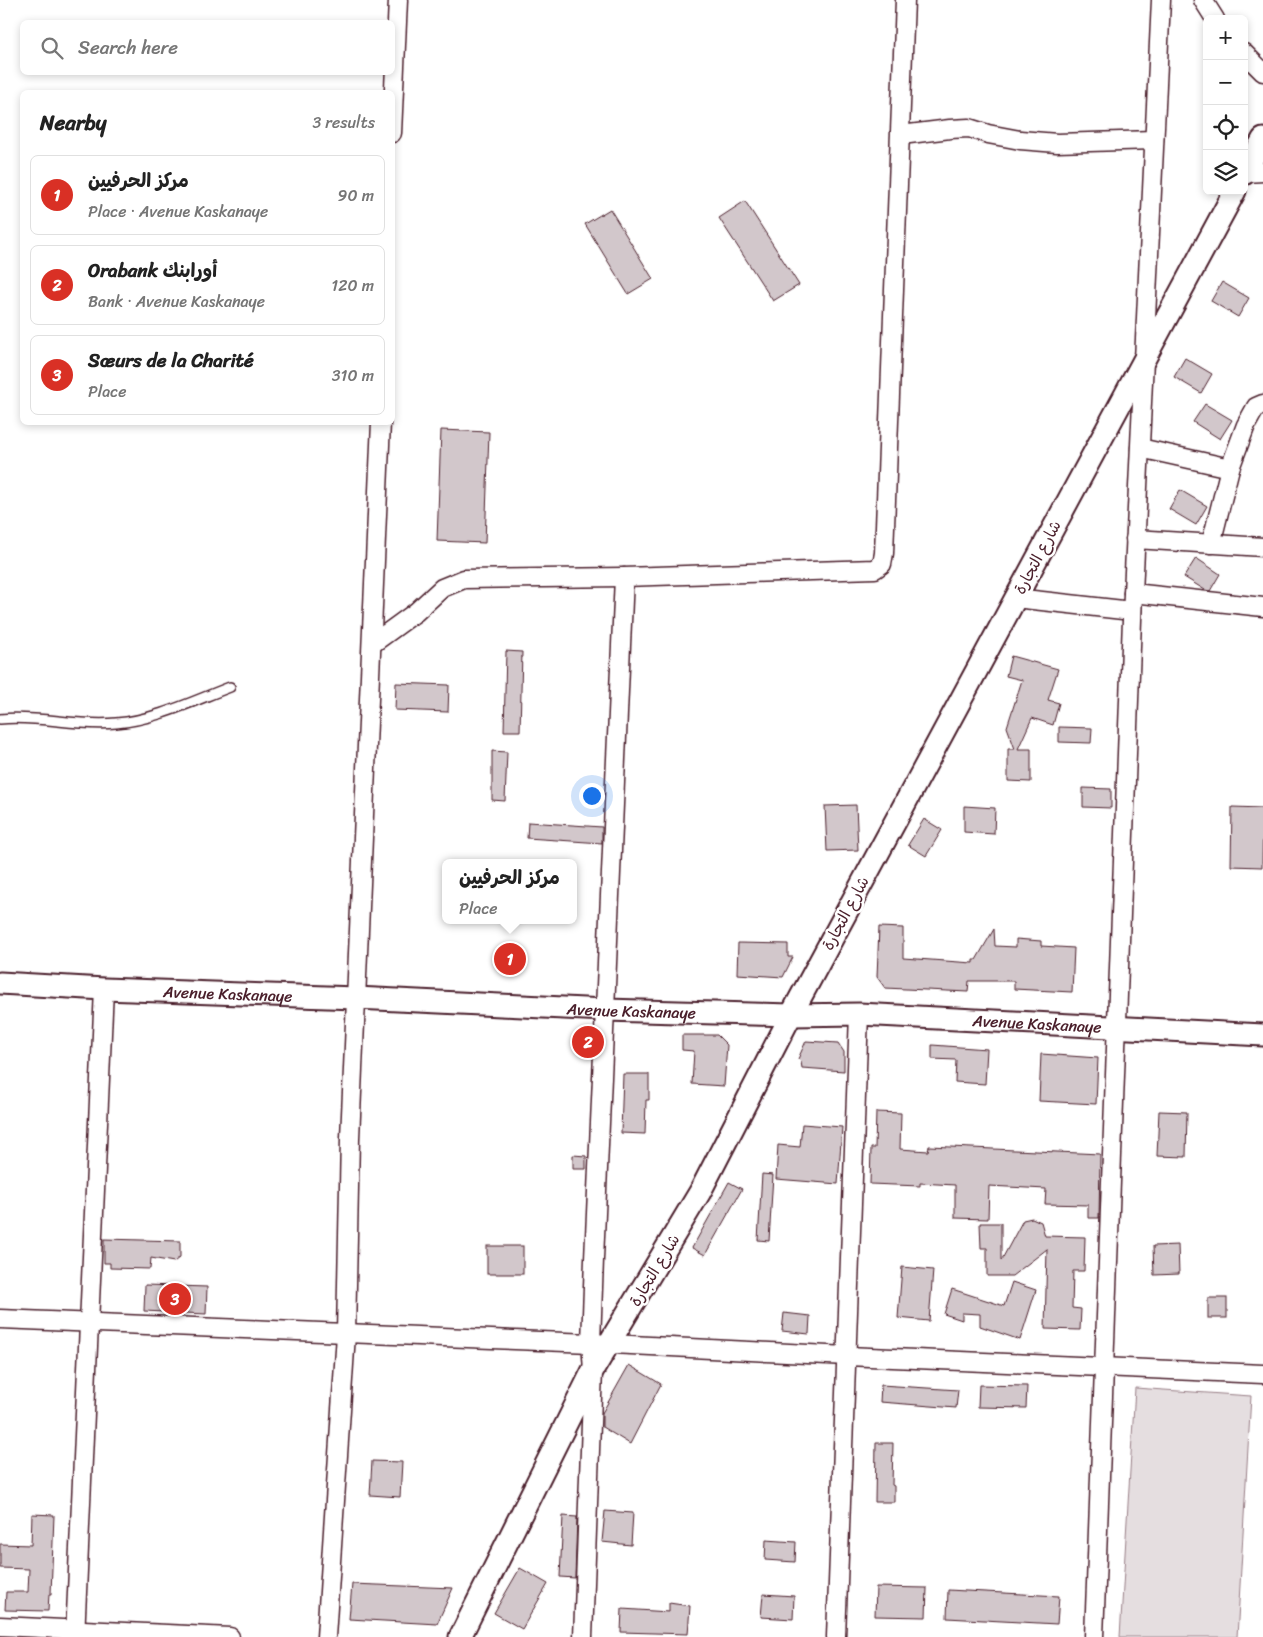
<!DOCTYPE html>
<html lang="en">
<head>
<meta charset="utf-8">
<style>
  body { margin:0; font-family:Sriracha,"Playpen Sans Arabic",sans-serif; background:#f2f2f2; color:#222 }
  .controls { position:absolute; right:15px; top:15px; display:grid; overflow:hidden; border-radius:8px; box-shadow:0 2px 8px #0003 }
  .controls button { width:45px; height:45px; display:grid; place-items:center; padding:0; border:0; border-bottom:1px solid #e0e0e0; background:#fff; color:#222; font:25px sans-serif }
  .you { position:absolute; left:591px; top:795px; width:18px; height:18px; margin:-12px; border:4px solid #fff; border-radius:50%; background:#1a73e8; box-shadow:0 0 0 8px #1a73e833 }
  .badge { display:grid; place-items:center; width:32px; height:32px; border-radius:50%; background:#d93025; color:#fff; font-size:16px; font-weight:700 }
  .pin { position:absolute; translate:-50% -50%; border:2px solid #fff; box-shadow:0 1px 5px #0006 }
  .popup { position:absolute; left:442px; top:859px; width:135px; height:65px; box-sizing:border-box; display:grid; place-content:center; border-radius:8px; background:#fff; filter:drop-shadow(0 1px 4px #0005); font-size:16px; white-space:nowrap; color:#767676 }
  .popup b { font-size:19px; color:#222 }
  .popup::after { content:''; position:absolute; left:50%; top:100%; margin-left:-10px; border:10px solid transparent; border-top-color:#fff }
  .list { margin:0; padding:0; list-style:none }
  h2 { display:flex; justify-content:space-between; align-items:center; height:65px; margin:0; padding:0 20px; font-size:21px }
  h2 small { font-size:16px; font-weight:400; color:#767676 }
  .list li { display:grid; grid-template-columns:32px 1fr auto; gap:15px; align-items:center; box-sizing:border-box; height:80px; margin:0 10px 10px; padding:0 10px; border:1px solid #e0e0e0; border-radius:8px }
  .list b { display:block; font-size:19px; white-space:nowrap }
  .list p { margin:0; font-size:16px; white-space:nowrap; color:#767676 }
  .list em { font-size:16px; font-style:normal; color:#767676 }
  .icon { flex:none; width:28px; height:28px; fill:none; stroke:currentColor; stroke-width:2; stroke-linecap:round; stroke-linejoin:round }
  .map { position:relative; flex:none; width:1263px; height:1637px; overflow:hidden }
  .search { position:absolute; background:#fff; box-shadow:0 2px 8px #0003; left:20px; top:20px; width:375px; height:55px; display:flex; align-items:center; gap:12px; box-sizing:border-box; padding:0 18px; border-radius:8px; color:#767676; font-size:19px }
  .panel { position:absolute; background:#fff; box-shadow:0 2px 8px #0003; left:20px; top:90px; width:375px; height:335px; border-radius:8px }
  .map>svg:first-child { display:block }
</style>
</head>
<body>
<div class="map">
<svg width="1263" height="1637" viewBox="0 0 1263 1637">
  <rect width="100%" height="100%" fill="#fff"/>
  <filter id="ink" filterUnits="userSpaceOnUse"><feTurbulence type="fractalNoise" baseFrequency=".02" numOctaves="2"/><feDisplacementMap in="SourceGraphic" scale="10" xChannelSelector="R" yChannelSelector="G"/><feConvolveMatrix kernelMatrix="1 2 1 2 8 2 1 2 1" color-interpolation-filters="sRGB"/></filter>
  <g filter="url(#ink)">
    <path fill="#e5dee0" stroke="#987e86" d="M1135 1388 1251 1396 1237 1637H1120Z"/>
    <g fill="#d2c7cb" stroke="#4a1f2b">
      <path d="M745 201 799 285 773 301 719 218Z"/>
      <path d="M610 209 653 279 628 294 585 224Z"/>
      <path d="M1222 282 1249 298 1238 317 1211 301Z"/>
      <path d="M1185 358 1212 374 1201 393 1174 377Z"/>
      <path d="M1205 404 1232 420 1220 439 1193 422Z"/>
      <path d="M441 430 489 432 485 543 437 541Z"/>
      <path d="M1180 490 1207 506 1196 525 1169 509Z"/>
      <path d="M1196 558 1220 574 1210 591 1205 590 1184 577Z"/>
      <path d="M506 651 522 652 520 731H504Z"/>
      <path d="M1011 656 1058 669 1048 700 1059 703 1053 725 1032 718 1018 749H1031V782L1008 781V749H1015L1007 727 1022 680 1006 676Z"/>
      <path d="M396 683 449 685 448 712 395 710Z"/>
      <path d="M1059 727 1092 728 1091 743 1059 742Z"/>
      <path d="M492 751 507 752 505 801 492 800Z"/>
      <path d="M1083 788 1111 789V808L1083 807Z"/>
      <path d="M856 805 858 850 827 851 825 806Z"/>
      <path d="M964 806 995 808 994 834 964 832Z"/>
      <path d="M1232 807 1263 808 1262 867 1231 866Z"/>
      <path d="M924 819 942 830 926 856 908 845Z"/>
      <path d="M528 822 602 827V843L527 838Z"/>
      <path d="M879 927 903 928V958L973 963V960H976L994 929 995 946 1016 947V939L1041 941V946L1074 948 1072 992 1014 989V981H969L968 992 885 988 877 977Z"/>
      <path d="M738 943 788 944V957H793L783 977 737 974Z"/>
      <path d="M682 1035H717L727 1045 724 1086 692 1084 694 1051 682 1050Z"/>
      <path d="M806 1041 838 1043 844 1052V1071L802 1068 801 1062 798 1059Z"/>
      <path d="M932 1045 987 1049 985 1084 955 1082 956 1060 932 1059Z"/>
      <path d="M1041 1054 1098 1058 1096 1104 1039 1101Z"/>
      <path d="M623 1074H649V1100H646L645 1134 621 1133Z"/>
      <path d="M1159 1111 1187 1112 1186 1157 1157 1156Z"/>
      <path d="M876 1112 901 1113 900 1149 928 1151 929 1146 1100 1154 1099 1218H1088V1205L1045 1204 1046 1189 989 1186 988 1219 955 1218V1185L920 1183V1186L870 1184 871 1148H875Z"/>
      <path d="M802 1124 842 1127 838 1184 776 1179 778 1145 800 1147Z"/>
      <path d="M573 1155 586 1156V1169H573Z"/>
      <path d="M762 1174 773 1175 769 1241 758 1240Z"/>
      <path d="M729 1182 742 1189 705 1255 692 1248Z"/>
      <path d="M1032 1218 1041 1222 1045 1236 1085 1237 1084 1271H1073L1072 1308 1081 1309 1080 1330 1045 1329 1047 1249 1012 1276H987V1248H981L980 1223H1001V1261L1023 1220Z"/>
      <path d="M104 1239 180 1241V1257L174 1262 151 1258 150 1269 110 1268V1263H104Z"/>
      <path d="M1178 1245 1179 1274 1154 1275 1153 1246Z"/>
      <rect x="487" y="1246" width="36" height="28"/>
      <path d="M902 1267 933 1270 929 1321 898 1318Z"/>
      <path d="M1012 1282 1036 1290 1020 1340 980 1326V1314L962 1313V1320L944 1314 952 1289 1004 1306Z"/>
      <path d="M145 1285 207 1287 206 1314 144 1311Z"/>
      <rect x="1208" y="1298" width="19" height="20"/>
      <path d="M784 1313 810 1316 809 1334 782 1331Z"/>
      <path d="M629 1365 661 1384 630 1444 602 1427V1413Z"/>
      <path d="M881 1385 958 1390 956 1408 880 1402Z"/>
      <path d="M979 1385 1027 1386 1026 1408 978 1407Z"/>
      <path d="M876 1443H893L892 1485 894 1486V1502H875Z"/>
      <path d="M372 1461 402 1462 400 1497 370 1495Z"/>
      <path d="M605 1511 633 1513 631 1545 602 1542Z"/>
      <path d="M32 1514 54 1515 51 1594H49L48 1611 5 1610 6 1592H28L29 1569 0 1568V1544L31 1545Z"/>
      <path d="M563 1516 577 1517 575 1578 560 1577Z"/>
      <path d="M766 1540 796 1542 795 1562 765 1560Z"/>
      <path d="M520 1568 548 1584 522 1629 494 1613Z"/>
      <path d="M352 1584 453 1588 437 1624 349 1619Z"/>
      <path d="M876 1587 927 1588 926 1617 875 1616Z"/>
      <path d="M948 1590 1059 1596 1057 1624 947 1618Z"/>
      <path d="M763 1594 794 1596 793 1619 761 1617Z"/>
      <path d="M669 1603 690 1606 688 1634 621 1632 622 1609 669 1612Z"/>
    </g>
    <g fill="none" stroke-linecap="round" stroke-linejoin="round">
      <g stroke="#4a1f2b" stroke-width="12">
        <path id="service" d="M0 719C39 715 77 727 116 723 155 720 193 701 230 687"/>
      </g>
      <g stroke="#4a1f2b" stroke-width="21">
        <g id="minor">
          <path d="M1203 0 1215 19"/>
          <path d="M1244 53 1263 72"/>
          <path d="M392 133 398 0"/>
          <path d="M901 135 950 129 969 128 988 134 1020 140 1057 143 1154 140"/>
          <path d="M1245 173 1263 172"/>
          <path d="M1140 448 1230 468"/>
          <path d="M1135 539 1263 547"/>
          <path d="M1211 544 1230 468 1246 425 1256 407 1263 404"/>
          <path d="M1133 593 1263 607"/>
          <path d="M1015 598 1132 611"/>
          <path d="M372 644 416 612 442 588 464 579 624 577 875 569 882 564 884 553 905 0"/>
          <path d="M0 1319 591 1343 847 1356 1263 1374"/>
          <path d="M0 1626 230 1637"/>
          <path d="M75 1637 104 989"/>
          <path d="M326 1637 346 1334 350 1138 381 422"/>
          <path d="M583 1637 593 1370 591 1343 594 1259 624 577"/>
          <path d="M836 1637 859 1014"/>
          <path d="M1094 1637 1133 593 1161 0"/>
        </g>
      </g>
      <g stroke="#4a1f2b" stroke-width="25">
        <g id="tertiary">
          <path d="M1244 174 1263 139"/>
          <path id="s1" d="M0 983 104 989 356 998 605 1010 791 1015 859 1014 1263 1035"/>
          <path d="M460 1637 593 1370 700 1192 791 1015 1235 191"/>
        </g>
      </g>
      <use href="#service" stroke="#fff" stroke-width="9"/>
      <use href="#minor" stroke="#fff" stroke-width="18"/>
      <use href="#tertiary" stroke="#fff" stroke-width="21"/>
    </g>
  </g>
  <g text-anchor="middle" stroke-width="5" stroke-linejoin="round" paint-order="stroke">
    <g font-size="16" fill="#4a1f2b" stroke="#fff">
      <text transform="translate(1037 557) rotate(-62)" y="6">شارع التجارة</text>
      <text transform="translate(845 913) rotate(-62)" y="6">شارع التجارة</text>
      <text dy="6" stroke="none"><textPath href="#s1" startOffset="228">Avenue Kaskanaye</textPath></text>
      <text dy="6" stroke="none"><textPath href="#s1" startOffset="632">Avenue Kaskanaye</textPath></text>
      <text dy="6" stroke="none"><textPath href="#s1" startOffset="1038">Avenue Kaskanaye</textPath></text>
      <text transform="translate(654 1270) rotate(-59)" y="6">شارع التجارة</text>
    </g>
  </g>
</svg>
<div class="controls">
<button>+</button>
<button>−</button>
<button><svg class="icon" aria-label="locate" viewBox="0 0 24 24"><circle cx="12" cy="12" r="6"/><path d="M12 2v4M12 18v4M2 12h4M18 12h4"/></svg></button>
<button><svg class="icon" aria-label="layers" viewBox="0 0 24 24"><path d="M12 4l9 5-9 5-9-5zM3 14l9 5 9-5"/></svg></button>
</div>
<div class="you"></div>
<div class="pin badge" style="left:510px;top:959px">1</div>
<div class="popup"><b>مركز الحرفيين</b>Place</div>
<div class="pin badge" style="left:588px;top:1042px">2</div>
<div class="pin badge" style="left:175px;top:1299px">3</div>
<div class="search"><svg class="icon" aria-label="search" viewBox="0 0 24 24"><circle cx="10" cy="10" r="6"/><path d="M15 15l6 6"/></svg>Search here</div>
<section class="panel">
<h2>Nearby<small>3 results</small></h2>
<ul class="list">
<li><span class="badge">1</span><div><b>مركز الحرفيين</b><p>Place · Avenue Kaskanaye</p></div><em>90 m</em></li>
<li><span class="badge">2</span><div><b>Orabank أورابنك</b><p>Bank · Avenue Kaskanaye</p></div><em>120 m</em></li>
<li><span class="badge">3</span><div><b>Sœurs de la Charité</b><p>Place</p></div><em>310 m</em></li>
</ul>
</section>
</div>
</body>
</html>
